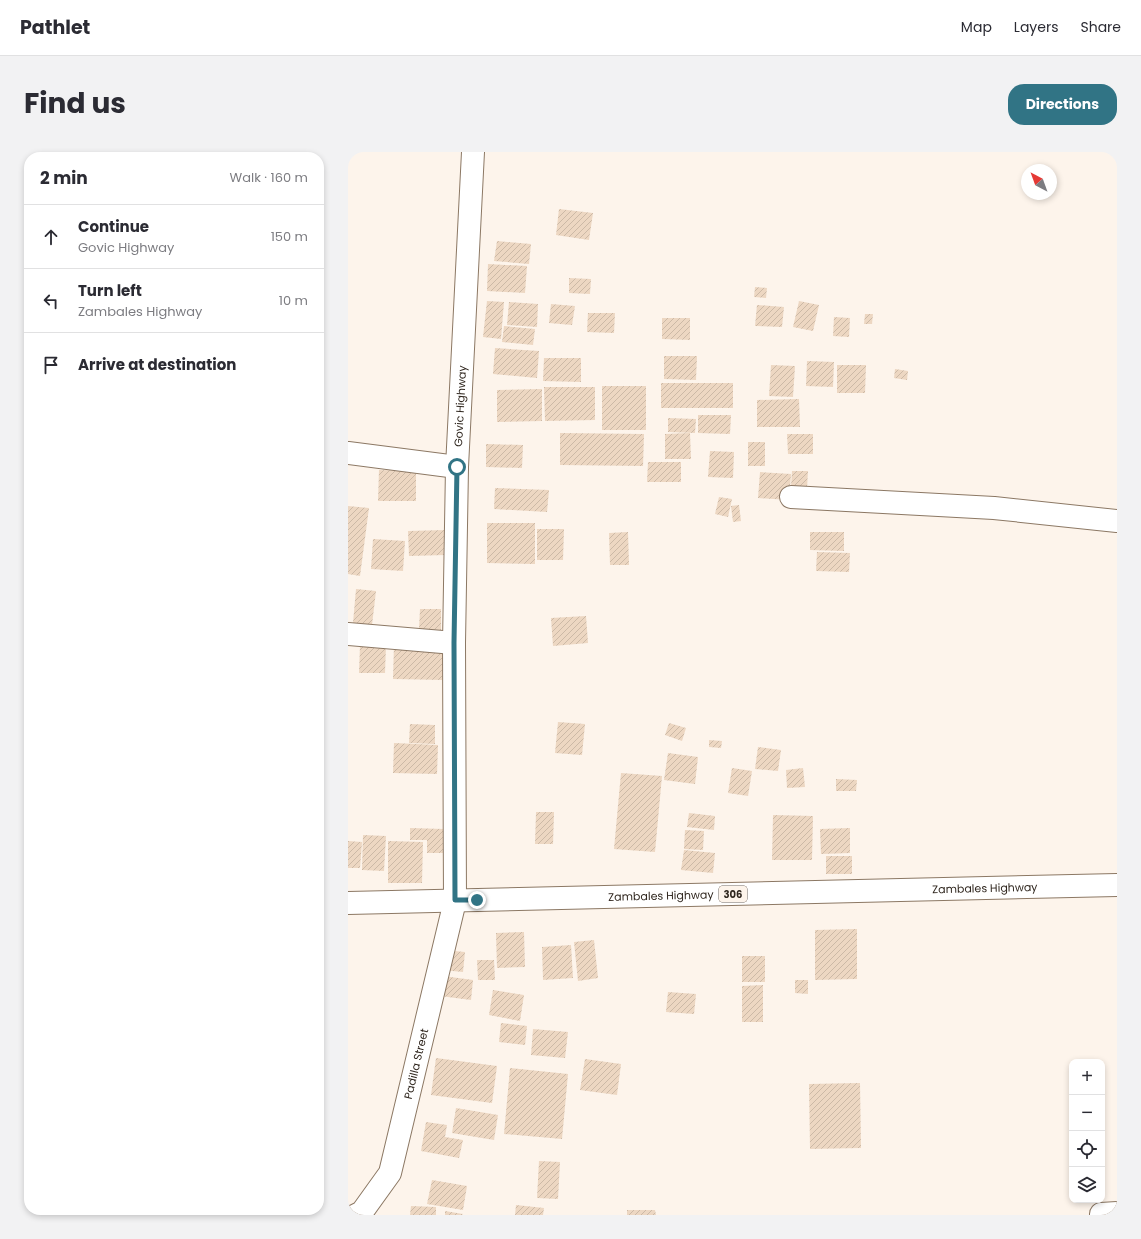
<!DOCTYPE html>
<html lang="en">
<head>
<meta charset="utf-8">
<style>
  body { margin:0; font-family:Poppins,sans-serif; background:#f2f2f3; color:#2b2b33 }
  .controls { position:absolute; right:12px; bottom:12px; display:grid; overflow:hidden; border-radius:8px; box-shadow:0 2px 6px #0003 }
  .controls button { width:36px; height:36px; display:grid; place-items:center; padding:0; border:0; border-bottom:1px solid #e1e1e2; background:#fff; color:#2b2b33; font:20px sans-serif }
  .compass { position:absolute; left:673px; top:12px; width:36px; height:36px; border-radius:50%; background:#fff; box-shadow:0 2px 6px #0003; rotate:319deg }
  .stop { position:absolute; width:12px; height:12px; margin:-9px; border:3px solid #317485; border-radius:50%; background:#fff }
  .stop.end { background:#317485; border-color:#fff; box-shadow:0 1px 4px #0008 }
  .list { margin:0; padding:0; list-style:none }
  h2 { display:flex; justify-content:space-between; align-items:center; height:52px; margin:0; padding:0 16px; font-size:17px }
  h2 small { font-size:13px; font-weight:400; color:#7c7c81 }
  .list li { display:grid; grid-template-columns:26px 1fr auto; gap:12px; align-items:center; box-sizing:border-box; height:64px; padding:0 16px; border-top:1px solid #e1e1e2 }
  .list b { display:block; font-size:15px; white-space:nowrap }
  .list p { margin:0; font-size:13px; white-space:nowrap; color:#7c7c81 }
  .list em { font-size:13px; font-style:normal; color:#7c7c81 }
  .icon { flex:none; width:22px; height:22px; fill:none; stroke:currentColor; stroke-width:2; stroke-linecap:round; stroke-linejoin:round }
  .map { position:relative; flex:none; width:769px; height:1063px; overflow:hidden; border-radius:16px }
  header { display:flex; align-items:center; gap:24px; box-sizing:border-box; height:56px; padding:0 20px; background:#fff; border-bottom:1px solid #e1e1e2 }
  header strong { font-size:19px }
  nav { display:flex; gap:22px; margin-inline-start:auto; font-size:14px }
  .intro { display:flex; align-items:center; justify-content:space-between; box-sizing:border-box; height:96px; padding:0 24px }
  h1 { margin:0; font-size:28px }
  .button { padding:10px 18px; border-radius:16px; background:#317485; color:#fff; font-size:14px; font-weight:700 }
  main { display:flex; gap:24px; padding:0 24px }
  aside { flex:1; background:#fff; border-radius:16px; box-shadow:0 2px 6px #0003 }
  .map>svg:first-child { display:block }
</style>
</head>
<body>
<header>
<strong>Pathlet</strong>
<nav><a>Map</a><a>Layers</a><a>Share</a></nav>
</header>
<div class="intro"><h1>Find us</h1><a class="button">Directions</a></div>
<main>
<aside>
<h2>2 min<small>Walk · 160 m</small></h2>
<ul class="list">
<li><svg class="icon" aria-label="ahead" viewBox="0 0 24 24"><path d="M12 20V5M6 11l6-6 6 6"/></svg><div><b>Continue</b><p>Govic Highway</p></div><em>150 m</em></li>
<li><svg class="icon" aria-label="left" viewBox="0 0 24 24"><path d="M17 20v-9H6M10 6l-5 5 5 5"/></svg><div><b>Turn left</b><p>Zambales Highway</p></div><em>10 m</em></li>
<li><svg class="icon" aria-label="arrive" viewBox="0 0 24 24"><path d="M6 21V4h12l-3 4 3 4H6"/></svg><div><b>Arrive at destination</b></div></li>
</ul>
</aside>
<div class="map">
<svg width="769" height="1063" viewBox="0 0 769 1063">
  <defs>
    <pattern id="building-hatch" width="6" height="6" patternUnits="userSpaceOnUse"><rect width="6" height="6" fill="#edd7c2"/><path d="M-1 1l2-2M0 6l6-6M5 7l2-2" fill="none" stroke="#ccb9a6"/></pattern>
  </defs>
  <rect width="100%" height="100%" fill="#fdf4eb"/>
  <g fill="url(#building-hatch)">
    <path d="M211 57 245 61 241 88 208 83Z"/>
    <path d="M149 89 183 92 181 112 146 109Z"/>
    <path d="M140 112 179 114 177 141 139 139Z"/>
    <path d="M221 126 243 127 242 142 221 141Z"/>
    <path d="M407 135 419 136 418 146 406 145Z"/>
    <path d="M139 149 156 150 153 187 135 185Z"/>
    <path d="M451 149 471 153 465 179 445 175Z"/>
    <path d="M161 150 190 152 189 175 159 173Z"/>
    <path d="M203 152 227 154 224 173 201 171Z"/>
    <path d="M409 153 436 155 434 175 407 174Z"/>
    <path d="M240 161H267L266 181 239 180Z"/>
    <path d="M517 162H525L524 172H516Z"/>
    <path d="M486 165 502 166 501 185 485 184Z"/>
    <path d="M314 166H342V188L314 187Z"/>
    <path d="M156 174 187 177 185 193 154 190Z"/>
    <path d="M147 196 191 199 189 226 145 222Z"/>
    <path d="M316 204H349L348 228 316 227Z"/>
    <path d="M196 206H233V230L195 229Z"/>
    <path d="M459 209 486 210 485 235 458 234Z"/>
    <path d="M423 213 447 214 445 245 421 244Z"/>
    <path d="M489 213H518L517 241H489Z"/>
    <path d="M547 217 560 219 559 228 546 226Z"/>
    <rect x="313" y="231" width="72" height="25"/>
    <rect x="254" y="234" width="44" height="44"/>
    <path d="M196 235H247V268L197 269Z"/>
    <path d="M194 237V269L149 270V238Z"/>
    <path d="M451 247 452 275H409V248Z"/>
    <path d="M350 263H383L382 282 350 281Z"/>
    <path d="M320 266 348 267 347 281 320 280Z"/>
    <path d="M212 281 296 282 295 314 212 313Z"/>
    <path d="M342 281 343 307H317V282Z"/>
    <path d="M439 282H465V302H440Z"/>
    <rect x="400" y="290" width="17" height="24"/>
    <path d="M138 292 175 293 174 316 138 315Z"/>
    <path d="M362 299 386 300 385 326 360 325Z"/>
    <path d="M300 310H333V330H299Z"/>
    <path d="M31 318 68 319V349H30Z"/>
    <path d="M444 319H460L459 336 443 335Z"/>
    <path d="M412 320 443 322 441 348 410 346Z"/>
    <path d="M147 336 201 338 199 360 146 357Z"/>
    <path d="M371 345 384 347 380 365 367 362Z"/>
    <path d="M391 353 393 369 385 370 383 354Z"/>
    <path d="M0 354 21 356 12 424 0 422Z"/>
    <path d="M139 371H187V412L139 411Z"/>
    <path d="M189 377H216L215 408H189Z"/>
    <path d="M98 378V403L61 404 60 379Z"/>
    <path d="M280 380 281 413H262L261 381Z"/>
    <path d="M462 380H496V399L462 398Z"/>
    <path d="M25 387 57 389 55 419 23 417Z"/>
    <path d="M469 400 502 401 501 420 468 419Z"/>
    <path d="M8 437 28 439 24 473 5 471Z"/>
    <path d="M72 457H93V478L71 477Z"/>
    <path d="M238 464 240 491 205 494 203 466Z"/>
    <path d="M46 492 95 494 94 528 45 527Z"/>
    <path d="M12 493H38L37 521H11Z"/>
    <path d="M210 570 237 572 234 603 207 601Z"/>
    <path d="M321 571 338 576 334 589 317 583Z"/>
    <path d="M62 572 87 573V592L61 591Z"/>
    <path d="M361 588 374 589 373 596 361 595Z"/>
    <path d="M46 591 90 593 89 622 45 621Z"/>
    <path d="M410 595 433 598 430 619 407 617Z"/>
    <path d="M320 601 350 605 347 632 316 628Z"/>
    <path d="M384 616 404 619 400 644 380 641Z"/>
    <path d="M455 616 457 635 439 636 438 618Z"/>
    <path d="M273 621 314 624 307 700 266 697Z"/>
    <path d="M488 627 509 628 508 639H488Z"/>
    <path d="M188 660H206L205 692H187Z"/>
    <path d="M341 661 367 664 366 678 339 675Z"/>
    <path d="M425 663 465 664 464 708H424Z"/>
    <path d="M62 676 96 677 95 701H79V688H62Z"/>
    <path d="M502 676V701L473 702 472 677Z"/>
    <path d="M337 678 356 679 355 698 336 697Z"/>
    <path d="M15 683 38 684 36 719 14 718Z"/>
    <path d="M0 689 14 690 12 716H0Z"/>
    <path d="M40 689 75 690 74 731H40Z"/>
    <path d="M336 698 367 701 365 721 333 718Z"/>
    <rect x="478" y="704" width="26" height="18"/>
    <path d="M509 777V827L467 828V778Z"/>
    <path d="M176 780 177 815 149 816 148 781Z"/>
    <path d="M246 788 250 826 230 829 226 790Z"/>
    <path d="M223 793 225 826 195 828 194 795Z"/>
    <path d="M96 798 117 800 115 820 94 818Z"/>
    <rect x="394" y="804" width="23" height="26"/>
    <path d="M129 808H146L147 828H130Z"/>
    <path d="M95 824 125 828 123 848 92 844Z"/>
    <path d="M447 828H460V842L447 841Z"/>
    <path d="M415 833V870H394V834Z"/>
    <path d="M145 838 176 843 172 869 141 863Z"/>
    <path d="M320 840 348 842 346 862 318 860Z"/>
    <path d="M153 871 179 874 177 893 151 890Z"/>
    <path d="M185 877 220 880 217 906 183 903Z"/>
    <path d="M88 906 149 914 144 951 83 943Z"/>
    <path d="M237 907 273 912 269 943 232 938Z"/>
    <path d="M162 916 220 922 214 987 156 982Z"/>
    <path d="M512 931 513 996 462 997 461 932Z"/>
    <path d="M108 956 150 963 146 988 104 981Z"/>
    <path d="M78 970 99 973 97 985 115 988 111 1006 73 999Z"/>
    <path d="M191 1009 212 1010 210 1047 189 1046Z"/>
    <path d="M84 1028 119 1034 115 1058 79 1052Z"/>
    <path d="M168 1053 196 1056 195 1063H167Z"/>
    <path d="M63 1054 88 1055V1063H62Z"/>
    <path d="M279 1058H307L308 1063H279Z"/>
    <path d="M97 1059 115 1062 114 1063H97Z"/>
  </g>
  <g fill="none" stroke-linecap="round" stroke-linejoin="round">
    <g stroke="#8c7864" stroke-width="24">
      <g id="minor">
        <path d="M0 301 109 315"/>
        <path d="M443 345 646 356 769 369"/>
        <path d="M0 482 106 491"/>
        <path d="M753 1062 769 1061"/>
        <path id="s1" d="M8 1063 14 1060 42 1021 107 749"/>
      </g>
    </g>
    <g stroke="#8c7864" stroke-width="24">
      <g id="major">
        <path id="s2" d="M107 749 106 491 109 315 125 0"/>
        <path id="s3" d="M0 751 769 733"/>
      </g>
    </g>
    <use href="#minor" stroke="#fff" stroke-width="22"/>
    <use href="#major" stroke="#fff" stroke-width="22"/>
  </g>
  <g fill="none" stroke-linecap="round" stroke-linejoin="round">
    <path stroke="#317485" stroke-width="5" d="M109 315 106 491 107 748H129"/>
  </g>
  <g text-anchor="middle" stroke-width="3" stroke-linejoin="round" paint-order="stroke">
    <rect fill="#fdf4eb" stroke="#6e645c" stroke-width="1" x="371" y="734" width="28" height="16" rx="3"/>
    <g font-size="10" font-weight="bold" fill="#30271f">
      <text x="385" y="746">306</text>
    </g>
    <g font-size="11" fill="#30271f" stroke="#fdf4eb">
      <text dy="4" stroke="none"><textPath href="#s2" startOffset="495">Govic Highway</textPath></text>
      <text dy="4" stroke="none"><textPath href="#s3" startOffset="637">Zambales Highway</textPath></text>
      <text dy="4" stroke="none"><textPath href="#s3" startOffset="313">Zambales Highway</textPath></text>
      <text dy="4" stroke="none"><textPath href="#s1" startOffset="167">Padilla Street</textPath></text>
    </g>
  </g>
</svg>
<div class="controls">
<button>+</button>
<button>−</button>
<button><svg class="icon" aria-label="locate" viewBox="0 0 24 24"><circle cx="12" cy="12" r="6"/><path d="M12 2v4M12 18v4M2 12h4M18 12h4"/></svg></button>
<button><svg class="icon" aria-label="layers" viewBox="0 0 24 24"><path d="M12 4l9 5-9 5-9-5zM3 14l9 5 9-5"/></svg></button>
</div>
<svg class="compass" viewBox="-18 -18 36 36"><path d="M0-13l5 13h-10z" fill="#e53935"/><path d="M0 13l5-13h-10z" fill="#7c7c81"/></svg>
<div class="stop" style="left:109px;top:315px"></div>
<div class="stop end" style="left:129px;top:748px"></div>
</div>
</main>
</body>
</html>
